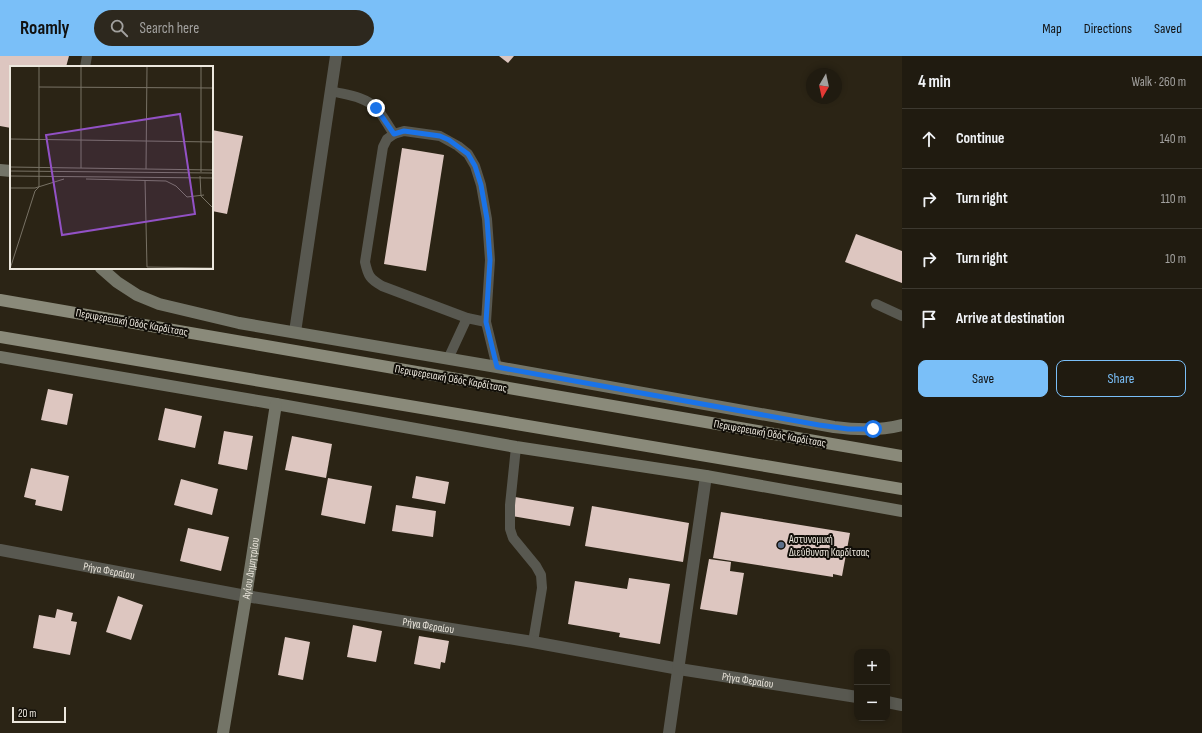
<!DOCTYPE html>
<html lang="en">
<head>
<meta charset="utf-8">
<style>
  body { margin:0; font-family:"Sofia Sans Condensed",sans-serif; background:#2d281e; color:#f1f3f6 }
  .controls { position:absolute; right:12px; bottom:12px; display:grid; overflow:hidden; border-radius:8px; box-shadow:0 2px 6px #0003 }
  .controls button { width:36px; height:36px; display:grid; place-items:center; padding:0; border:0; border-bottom:1px solid #3d3930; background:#201b10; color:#f1f3f6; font:20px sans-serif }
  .compass { position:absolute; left:806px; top:12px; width:36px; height:36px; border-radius:50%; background:#201b10; box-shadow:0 2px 6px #0003; rotate:189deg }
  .scale { position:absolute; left:12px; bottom:10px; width:54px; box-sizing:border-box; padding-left:4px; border:2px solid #ece7dd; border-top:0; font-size:11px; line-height:14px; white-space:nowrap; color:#ece7dd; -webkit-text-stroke:3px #110e08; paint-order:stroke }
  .stop { position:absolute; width:12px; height:12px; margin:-9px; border:3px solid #1a73e8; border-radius:50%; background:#fff }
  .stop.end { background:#1a73e8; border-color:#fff; box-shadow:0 1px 4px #0008 }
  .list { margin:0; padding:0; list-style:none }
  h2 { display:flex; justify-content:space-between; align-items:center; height:52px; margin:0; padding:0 16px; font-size:17px }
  h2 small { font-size:13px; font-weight:400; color:#a2a19f }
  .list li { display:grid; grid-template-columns:26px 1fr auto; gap:12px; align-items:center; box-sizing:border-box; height:60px; padding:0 16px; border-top:1px solid #3d3930 }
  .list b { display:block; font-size:15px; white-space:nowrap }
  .list em { font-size:13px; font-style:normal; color:#a2a19f }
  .actions { display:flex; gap:8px; padding:12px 16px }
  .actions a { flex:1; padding:9px 0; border:1px solid #7abff8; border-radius:8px; text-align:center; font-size:14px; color:#7abff8 }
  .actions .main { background:#7abff8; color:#111 }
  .icon { flex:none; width:22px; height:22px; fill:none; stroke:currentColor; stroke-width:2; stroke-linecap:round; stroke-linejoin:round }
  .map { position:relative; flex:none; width:902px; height:677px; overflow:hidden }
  header { display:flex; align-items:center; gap:24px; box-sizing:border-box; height:56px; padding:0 20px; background:#7abff8; color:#111 }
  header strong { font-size:19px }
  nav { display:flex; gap:22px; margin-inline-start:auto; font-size:14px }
  .search { width:280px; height:36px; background:#2d281e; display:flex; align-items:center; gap:10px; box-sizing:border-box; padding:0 14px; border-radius:22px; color:#a2a19f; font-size:15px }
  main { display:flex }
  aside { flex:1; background:#201b10 }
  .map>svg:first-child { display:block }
</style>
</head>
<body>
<header>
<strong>Roamly</strong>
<div class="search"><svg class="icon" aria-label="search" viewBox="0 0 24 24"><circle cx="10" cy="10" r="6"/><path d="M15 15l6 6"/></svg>Search here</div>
<nav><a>Map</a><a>Directions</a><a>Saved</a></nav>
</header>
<main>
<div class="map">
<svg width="902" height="677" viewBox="0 0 902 677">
  <rect width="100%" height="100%" fill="#2b2415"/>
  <g fill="#ddc6c0">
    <path d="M0 0H69L66 11H11V72L0 70Z"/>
    <path d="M499 0H514L508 7Z"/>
    <path d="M212 74 243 80 227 158 212 155Z"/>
    <path d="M402 92 444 99 426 215 384 208Z"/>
    <path d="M856 178 902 195V227L845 206Z"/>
    <path d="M48 333 73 338 67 369 41 364Z"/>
    <path d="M165 352 202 360 195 392 158 384Z"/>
    <path d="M224 375 253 380 247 414 218 408Z"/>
    <path d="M292 380 332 388 326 422 285 414Z"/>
    <path d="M31 412 69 420 62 455 35 449 36 444 24 441Z"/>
    <path d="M416 420 449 426 445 448 412 442Z"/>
    <path d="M328 422 372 430 365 468 321 459Z"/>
    <path d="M181 423 218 433 212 459 174 449Z"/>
    <path d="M515 441 574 451 570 470 512 460Z"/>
    <path d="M396 449 436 455 433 481 392 475Z"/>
    <path d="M592 450 689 467 683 506 585 490Z"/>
    <path d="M721 456 850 477 842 520 833 518V521L713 502Z"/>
    <path d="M188 472 229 481 221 515 180 505Z"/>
    <path d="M709 503 731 506 730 515 744 517 737 559 700 553Z"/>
    <path d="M629 522 670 528 660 588 619 581 620 577 568 568 575 525 627 533Z"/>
    <path d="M118 540 143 549 131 584 106 576Z"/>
    <path d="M57 553 73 557 71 565 77 566 70 599 33 592 39 559 55 562Z"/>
    <path d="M353 569 382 575 376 606 347 601Z"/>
    <path d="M419 580 449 585 445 607 441 606 440 613 414 608Z"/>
    <path d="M285 581 310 586 303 624 278 619Z"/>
  </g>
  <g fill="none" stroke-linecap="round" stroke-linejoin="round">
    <g stroke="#585850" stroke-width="10">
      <path d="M85 11 87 0"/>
      <path d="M331 35C346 39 364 40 376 52 383 59 388 70 394 78"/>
      <path d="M876 248 902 260"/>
      <path d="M486 266 467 262 382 230C370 223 368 220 365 206L383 91 387 83 394 78 404 75 440 80 458 90 468 98 475 110 481 129 487 163 490 204 486 266 497 311"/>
      <path d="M448 303 467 262"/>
      <path d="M516 391 510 449V473L513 482 536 510 541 519 542 532 533 586"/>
    </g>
    <g stroke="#585850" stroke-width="12">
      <path d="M295 276 336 0"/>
      <path id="s1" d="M0 494 246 540 533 586 679 613 857 641"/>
      <path d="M887 646 902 649"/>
      <path d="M669 677 706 420"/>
    </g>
    <g stroke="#747568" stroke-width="12">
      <path d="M0 114 11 115"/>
      <path d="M101 212 117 226 137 239 159 248 239 267 497 311 834 371C857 374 880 375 902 369"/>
      <path d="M0 301 276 348 516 391 706 420 902 455"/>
      <path id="s2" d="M223 677 246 540 276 348"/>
    </g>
    <g stroke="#8a8a7a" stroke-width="12">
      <path d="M0 244 902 400"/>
      <path d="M0 281 902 433"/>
    </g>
  </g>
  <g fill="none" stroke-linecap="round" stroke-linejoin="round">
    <path stroke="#1a73e8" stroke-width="5" d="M376 52 394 78 404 75 440 80 449 84 468 98 475 110 481 129 487 163 490 204 486 266 497 311 819 369 848 373H873"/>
  </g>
  <circle fill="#5c6f8a" stroke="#110e08" stroke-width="1.5" cx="781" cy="489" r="4"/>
  <g text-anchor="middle" stroke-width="4" stroke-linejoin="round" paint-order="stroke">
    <g font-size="11" fill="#ece7dd" stroke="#110e08">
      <text transform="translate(132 266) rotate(10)" y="4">Περιφερειακή Οδός Καρδίτσας</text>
      <text transform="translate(451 322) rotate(10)" y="4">Περιφερειακή Οδός Καρδίτσας</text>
      <text transform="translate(770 377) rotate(10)" y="4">Περιφερειακή Οδός Καρδίτσας</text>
      <text dy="4" stroke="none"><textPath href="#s2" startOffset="167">Αγίου Δημητρίου</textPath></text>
      <text dy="4" stroke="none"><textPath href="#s1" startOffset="111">Ρήγα Φεραίου</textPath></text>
      <text dy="4" stroke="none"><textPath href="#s1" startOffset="435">Ρήγα Φεραίου</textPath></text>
      <text dy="4" stroke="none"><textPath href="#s1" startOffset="759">Ρήγα Φεραίου</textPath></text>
    </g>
    <g font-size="11" fill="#ece7dd" stroke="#110e08" text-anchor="start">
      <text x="789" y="487">Αστυνομική<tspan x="789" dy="13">Διεύθυνση Καρδίτσας</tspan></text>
    </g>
  </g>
  <g transform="translate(10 10)">
    <rect width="203" height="203" fill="#2b2415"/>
    <path fill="none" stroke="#787265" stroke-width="1" d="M71 0V102M29 21 203 22M0 73 203 76M0 101 203 104M136 103 137 0M0 105 203 107M191 106V0M0 110 203 112M190 110 191 130 203 142M76 113 156 115 166 120 177 131 194 129M135 114 137 201 203 202M0 122H25L54 113M0 203 25 125 29 121V0"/>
    <path fill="#9251c5" fill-opacity="0.15" stroke="#9251c5" stroke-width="2" d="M170 48 185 148 52 169 36 69Z"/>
    <rect width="203" height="203" fill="none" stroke="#ece7dd" stroke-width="2"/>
  </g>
</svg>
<div class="controls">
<button>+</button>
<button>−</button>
</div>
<svg class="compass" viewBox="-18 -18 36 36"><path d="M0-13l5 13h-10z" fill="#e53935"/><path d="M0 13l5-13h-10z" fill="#a2a19f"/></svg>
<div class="scale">20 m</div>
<div class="stop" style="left:873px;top:373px"></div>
<div class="stop end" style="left:376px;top:52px"></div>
</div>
<aside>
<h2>4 min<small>Walk · 260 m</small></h2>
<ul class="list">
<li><svg class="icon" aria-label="ahead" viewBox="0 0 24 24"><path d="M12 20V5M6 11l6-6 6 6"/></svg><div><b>Continue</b></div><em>140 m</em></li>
<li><svg class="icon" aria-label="right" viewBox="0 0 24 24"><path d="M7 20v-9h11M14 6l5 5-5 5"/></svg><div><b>Turn right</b></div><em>110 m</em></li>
<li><svg class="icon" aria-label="right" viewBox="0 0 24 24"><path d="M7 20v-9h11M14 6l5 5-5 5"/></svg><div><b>Turn right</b></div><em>10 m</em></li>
<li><svg class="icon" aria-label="arrive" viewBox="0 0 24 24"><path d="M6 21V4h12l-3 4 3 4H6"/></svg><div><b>Arrive at destination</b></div></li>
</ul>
<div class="actions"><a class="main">Save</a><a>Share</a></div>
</aside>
</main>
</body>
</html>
